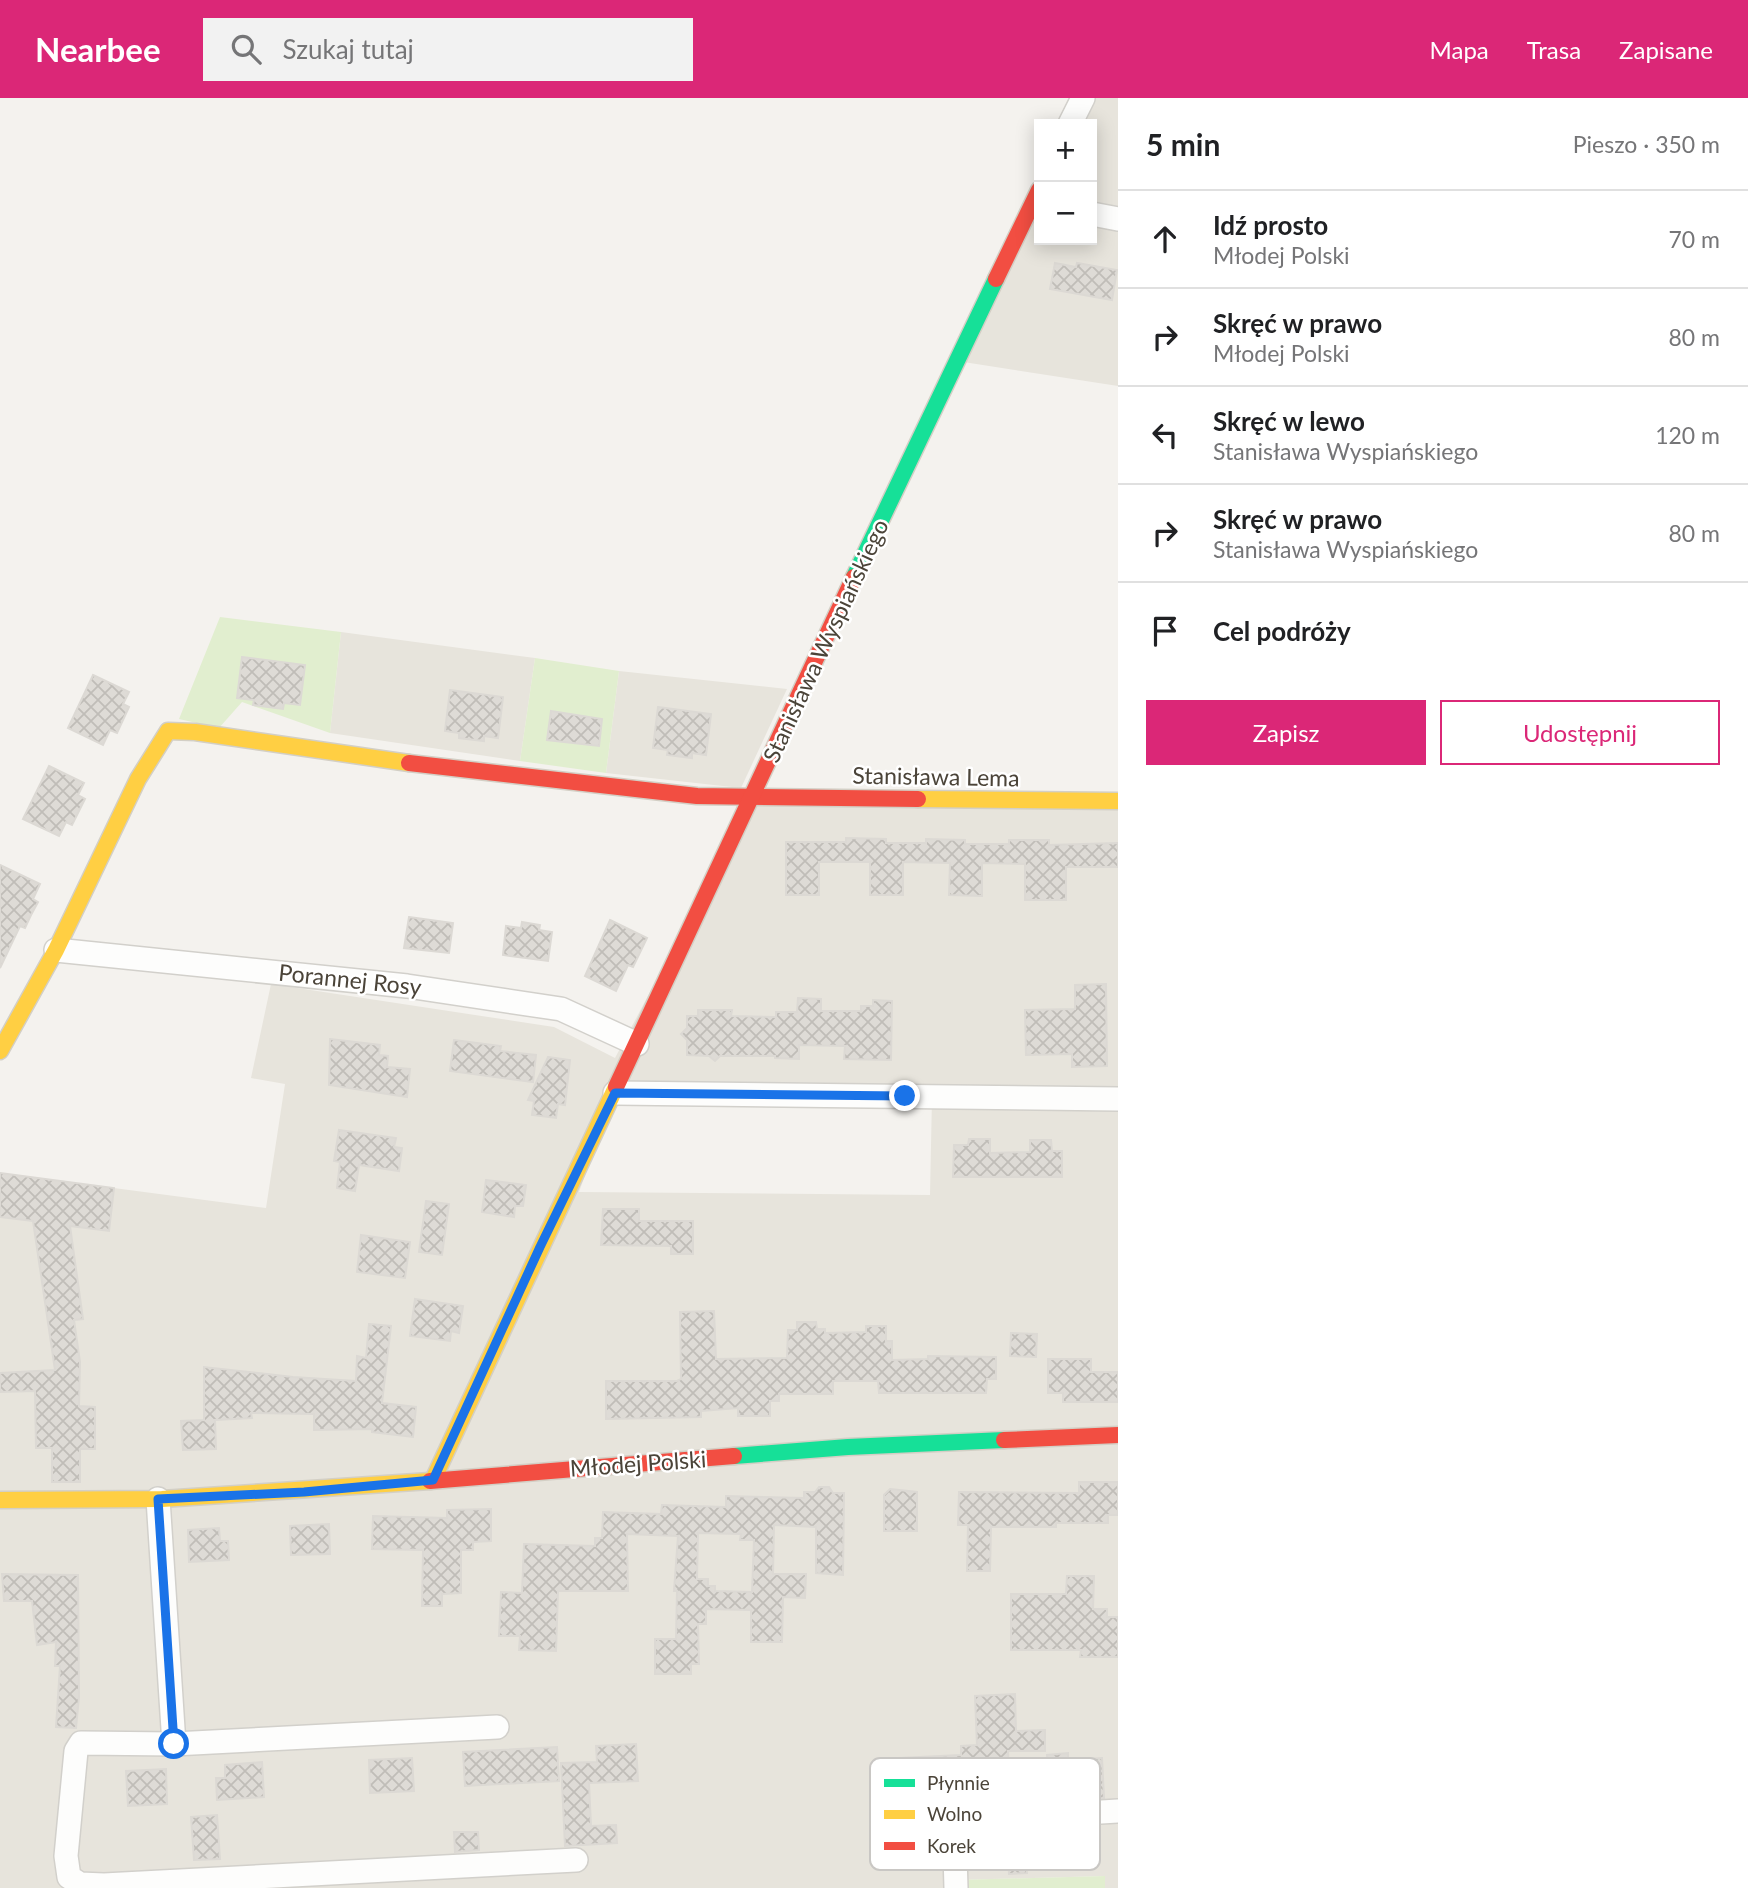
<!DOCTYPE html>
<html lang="pl">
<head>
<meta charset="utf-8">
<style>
  body { margin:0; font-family:Lato,sans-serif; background:#f2f2f2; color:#202124 }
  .controls { position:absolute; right:21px; top:21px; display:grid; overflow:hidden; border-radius:0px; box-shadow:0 4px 18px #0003 }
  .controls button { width:63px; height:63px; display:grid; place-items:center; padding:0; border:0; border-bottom:2px solid #e0e0e0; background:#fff; color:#202124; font:35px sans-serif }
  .stop { position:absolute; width:21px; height:21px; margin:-16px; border:5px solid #1a73e8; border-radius:50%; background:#fff }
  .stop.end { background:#1a73e8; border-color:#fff; box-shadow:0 2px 7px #0008 }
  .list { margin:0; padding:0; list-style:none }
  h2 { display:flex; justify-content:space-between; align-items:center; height:91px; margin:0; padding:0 28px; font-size:30px }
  h2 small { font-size:23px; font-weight:400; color:#757577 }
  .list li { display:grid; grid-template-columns:46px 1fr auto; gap:21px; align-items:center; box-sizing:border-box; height:98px; padding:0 28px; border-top:2px solid #e0e0e0 }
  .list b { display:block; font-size:26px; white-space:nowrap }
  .list p { margin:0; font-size:23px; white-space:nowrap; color:#757577 }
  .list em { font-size:23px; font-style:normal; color:#757577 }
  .actions { display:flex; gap:14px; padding:21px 28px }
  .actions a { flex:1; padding:16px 0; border:2px solid #db2777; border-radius:0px; text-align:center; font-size:24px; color:#db2777 }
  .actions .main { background:#db2777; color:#fff }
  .icon { flex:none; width:38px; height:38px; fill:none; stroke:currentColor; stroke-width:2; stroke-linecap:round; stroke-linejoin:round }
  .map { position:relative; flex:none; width:1118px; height:1790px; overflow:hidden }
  header { display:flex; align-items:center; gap:42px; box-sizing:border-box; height:98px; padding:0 35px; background:#db2777; color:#fff }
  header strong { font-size:33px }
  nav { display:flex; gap:38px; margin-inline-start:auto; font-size:24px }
  .search { width:490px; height:63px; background:#f2f2f2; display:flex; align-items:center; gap:18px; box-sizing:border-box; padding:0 24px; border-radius:0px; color:#757577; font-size:26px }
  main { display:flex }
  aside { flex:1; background:#fff }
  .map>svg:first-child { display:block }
</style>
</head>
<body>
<header>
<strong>Nearbee</strong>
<div class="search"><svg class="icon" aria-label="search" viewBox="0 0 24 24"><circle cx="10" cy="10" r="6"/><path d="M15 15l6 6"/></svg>Szukaj tutaj</div>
<nav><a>Mapa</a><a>Trasa</a><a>Zapisane</a></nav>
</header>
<main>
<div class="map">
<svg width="1118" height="1790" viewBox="0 0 1118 1790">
  <defs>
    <pattern id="building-cross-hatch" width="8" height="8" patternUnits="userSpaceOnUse" patternTransform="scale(1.75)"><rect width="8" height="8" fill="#dedbd6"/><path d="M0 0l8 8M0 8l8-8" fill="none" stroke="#c0bdb8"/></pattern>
  </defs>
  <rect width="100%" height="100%" fill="#f4f2ee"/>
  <g fill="#e7e4dc" fill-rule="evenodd">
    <path d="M1083 0H1118V288L957 263 1039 92V142H1092V26H1070Z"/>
    <path d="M341 534 535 560 520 663 330 635Z"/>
    <path d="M619 573 787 591 741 690 606 675Z"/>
    <path d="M753 700 1118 703V1790H1105L1104 1778 956 1782V1790H0V1075L266 1110 285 986 251 980 271 886 554 929 615 960ZM615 995 932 999 930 1097 579 1094Z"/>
  </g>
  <g fill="#e1eecf">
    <path d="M220 519 341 534 330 635 242 604 219 630 179 621Z"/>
    <path d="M535 560 619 573 606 675 520 663Z"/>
    <path d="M1105 1778V1790H956V1782Z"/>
  </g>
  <g fill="url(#building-cross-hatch)" stroke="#dcd9d4" stroke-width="2" fill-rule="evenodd">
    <path d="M1055 165 1076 169 1077 165 1117 172 1112 202 1050 191Z"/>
    <path d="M242 559 305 567 300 607 284 605 283 611 253 607 254 602 237 600Z"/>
    <path d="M93 577 129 594 123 606 129 609 117 635 110 632 103 647 68 630Z"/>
    <path d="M450 592 503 599 498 640 484 638V643L459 640V635L445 633Z"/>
    <path d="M658 609 711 616 706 657 692 655V660L667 657 668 652 653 650Z"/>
    <path d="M551 613 602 621 599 648 547 642Z"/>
    <path d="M49 668 84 685 78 697 85 701 72 727 66 724 59 738 23 721Z"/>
    <path d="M846 740 886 741V745H926V741L965 742V746H1009V742H1049V747L1118 745V769H1066V802H1025V766L982 765V798L949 797 950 765 903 764V797H870V764H819V797H786V744H846Z"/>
    <path d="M0 767 40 786 33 801 38 804 31 817 25 830 20 828 0 870Z"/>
    <path d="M409 819 453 825 449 855 404 850Z"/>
    <path d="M610 822 647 840 633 869 628 867 616 893 585 878Z"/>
    <path d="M522 824 540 827 539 832 552 834 548 863 503 857 506 828 521 830Z"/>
    <path d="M1106 886 1107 968 1072 969V956L1026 957 1025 912 1075 911V887Z"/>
    <path d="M798 900 821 901V913H861V908H873V902L892 903 891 962 844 961 845 948 799 947V961L775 960V958H720L715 963 709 958 687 957V942L681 936 687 930V918H698V912H732L731 918 776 919V914H797Z"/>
    <path d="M330 941 380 947 379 957 388 958 387 969 410 971 407 999 329 987Z"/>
    <path d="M454 942 501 948 500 953 536 957 533 984 450 973Z"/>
    <path d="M548 959 570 962 565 1007 558 1006 556 1020 532 1017 534 1003 528 1002Z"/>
    <path d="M339 1032 396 1040 394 1049 402 1050 399 1073 359 1067 355 1093 337 1090 340 1064 334 1063Z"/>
    <path d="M969 1041H990V1055L1030 1054V1042H1051L1052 1053H1062V1079H953L954 1047H968Z"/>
    <path d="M0 1075 114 1090 109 1133 70 1128 83 1221 74 1222 80 1264 79 1308 95 1309V1351H80V1384H52V1350H36L35 1293 0 1294V1275L55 1272 33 1123 0 1119Z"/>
    <path d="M486 1082 526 1087 523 1108H515L514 1119 482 1114Z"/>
    <path d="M426 1103 449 1106 442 1157 419 1154Z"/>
    <path d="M603 1111H639V1123H693V1156H671V1148L601 1147Z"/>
    <path d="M361 1137 410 1144 405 1180 357 1174Z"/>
    <path d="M415 1201 463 1208 459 1235 451 1233 450 1243 410 1238Z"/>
    <path d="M714 1213 716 1261 787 1260 788 1232H797V1224H816L817 1231H825V1235L866 1234V1228H886V1243H892V1262L928 1261V1258L996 1259V1281H987L986 1295H879L878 1283H833V1296H779V1303H770V1318H738V1310L701 1313V1319L606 1321V1283H677L681 1281 680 1214Z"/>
    <path d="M369 1226 391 1228 382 1305 416 1309 413 1339 372 1334V1331L314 1332V1316L251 1315 252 1320 215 1322 216 1351 183 1352 181 1323 204 1322V1269L293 1279 356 1283 357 1258 366 1260Z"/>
    <path d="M1011 1235 1037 1236 1036 1259 1010 1258Z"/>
    <path d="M1048 1261H1091V1274H1118V1304H1063V1295H1048Z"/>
    <path d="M1079 1384H1118V1417H1108V1425H1056V1429H991L990 1473H967L968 1427H958L959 1394 1079 1395Z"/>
    <path d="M819 1389H829L833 1395H844L843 1477 816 1475V1429L774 1427 773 1476H806L805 1500 783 1499 782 1544H751V1512L706 1511V1526H698L699 1566H691V1576H655V1541H676L677 1493H674L678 1438 627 1436 628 1493H558L556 1553 519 1552 520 1538H499L501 1494 522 1495 524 1446 595 1448V1440H602L603 1414 661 1416 662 1407 726 1409V1398L804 1400V1394H815ZM698 1435 741 1436 740 1442H754L752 1494 715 1493V1488H708V1481H697Z"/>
    <path d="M890 1391 917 1394V1433H884V1397Z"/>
    <path d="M491 1411V1443L473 1444V1452H461V1495L442 1496V1508H422L423 1452 372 1451 373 1418 447 1420V1412Z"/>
    <path d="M329 1426 330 1456 291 1457 290 1428Z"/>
    <path d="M219 1430 220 1443H228L229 1462 189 1464 188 1432Z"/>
    <path d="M2 1476 78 1477 79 1599 76 1630 56 1629 60 1568H55L56 1544 37 1547 32 1503H4Z"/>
    <path d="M1067 1478H1094L1093 1511H1107V1519H1118V1559H1080L1081 1552H1011V1496H1066Z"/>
    <path d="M1015 1596 1016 1633 1045 1632V1653H1008L1009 1677 1001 1678V1684L937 1686 938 1706 931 1707 932 1769H899V1737H910L907 1690H901L900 1660 961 1657V1648L977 1647 975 1598Z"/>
    <path d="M636 1646 638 1683 589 1685 591 1728 616 1727 617 1745 565 1748 561 1665 597 1664 596 1648Z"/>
    <path d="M557 1649 559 1683 465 1688 463 1654Z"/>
    <path d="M1068 1655V1662L1102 1660 1104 1700 1058 1703 1057 1686 1049 1687 1047 1657Z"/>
    <path d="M412 1660 414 1693 370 1695 369 1662Z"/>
    <path d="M262 1664 264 1699 217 1702 216 1680H225V1667Z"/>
    <path d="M166 1671 167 1706 128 1708 126 1673Z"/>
    <path d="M217 1717 220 1761 194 1762 191 1719Z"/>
    <path d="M454 1734H478L479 1752 455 1754Z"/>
    <path d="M1026 1748 1027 1775 1009 1776 1008 1749Z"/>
  </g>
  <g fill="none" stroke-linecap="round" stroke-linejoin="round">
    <g stroke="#d2d0cb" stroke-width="26">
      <g id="street">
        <path d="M1070 26 1083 0"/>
        <path d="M1092 116 1118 121"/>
        <path d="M56 852 407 888 561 911 637 946"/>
        <path d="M615 995 1118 1001"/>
        <path d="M158 1401 174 1646"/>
        <path d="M497 1629 174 1646 81 1645 76 1653 66 1758 69 1779 80 1786 104 1787 576 1762"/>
        <path d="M956 1790 954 1723 1118 1713"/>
      </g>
    </g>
    <g stroke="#d3cfc5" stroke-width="19">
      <g id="fast">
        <path d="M854 479 996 181"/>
        <path d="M734 1358 848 1349 1004 1342"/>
      </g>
    </g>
    <g stroke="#d3cfc5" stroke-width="19">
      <g id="slow">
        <path d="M918 701 1118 703"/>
        <path d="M0 953 56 852 138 681 168 633 195 634 409 665"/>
        <path d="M433 1382 616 989"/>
        <path d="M0 1402 162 1401 430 1383"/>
      </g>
    </g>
    <g stroke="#d3cfc5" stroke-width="19">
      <g id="jam">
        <path d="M996 181 1039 92"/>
        <path d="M409 665 697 698 918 701"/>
        <path d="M616 989 854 479"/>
        <path d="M1004 1342 1118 1337"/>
        <path d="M430 1383 734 1358"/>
      </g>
    </g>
    <use href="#street" stroke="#fdfdfc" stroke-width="23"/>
    <use href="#fast" stroke="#16e098" stroke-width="16"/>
    <use href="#slow" stroke="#ffcf43" stroke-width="16"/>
    <use href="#jam" stroke="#f24e42" stroke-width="16"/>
  </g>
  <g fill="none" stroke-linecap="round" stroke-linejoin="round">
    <path stroke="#1a73e8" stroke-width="9" d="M174 1646 158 1401 304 1394 433 1382 540 1149 615 995 905 998"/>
  </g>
  <g text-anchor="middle" stroke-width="5" stroke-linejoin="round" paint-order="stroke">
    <g font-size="23" fill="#4b4439" stroke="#fff">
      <text transform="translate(826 543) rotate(-65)" y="8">Stanisława Wyspiańskiego</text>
      <text transform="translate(936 679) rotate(1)" y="8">Stanisława Lema</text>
      <text transform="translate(350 882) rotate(6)" y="8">Porannej Rosy</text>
      <text transform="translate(638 1366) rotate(-4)" y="8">Młodej Polski</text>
    </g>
  </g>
  <rect x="870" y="1660" width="230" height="112" rx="10" fill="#fff" stroke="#c9c7c4" stroke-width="2"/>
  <rect x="884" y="1681" width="31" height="8" fill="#16e098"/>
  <rect x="884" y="1712" width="31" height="9" fill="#ffcf43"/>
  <rect x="884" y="1744" width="31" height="8" fill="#f24e42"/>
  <g font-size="19" fill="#4b4439">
    <text x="927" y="1692">Płynnie</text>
    <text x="927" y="1723">Wolno</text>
    <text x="927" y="1755">Korek</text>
  </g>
</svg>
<div class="controls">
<button>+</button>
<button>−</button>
</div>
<div class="stop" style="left:174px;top:1646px"></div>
<div class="stop end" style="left:905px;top:998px"></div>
</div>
<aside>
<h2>5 min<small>Pieszo · 350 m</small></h2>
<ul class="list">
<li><svg class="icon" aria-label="ahead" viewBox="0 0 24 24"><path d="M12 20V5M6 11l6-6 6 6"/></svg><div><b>Idź prosto</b><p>Młodej Polski</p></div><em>70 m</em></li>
<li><svg class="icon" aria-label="right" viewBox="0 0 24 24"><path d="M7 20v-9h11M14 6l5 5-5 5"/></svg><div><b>Skręć w prawo</b><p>Młodej Polski</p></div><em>80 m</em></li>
<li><svg class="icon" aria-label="left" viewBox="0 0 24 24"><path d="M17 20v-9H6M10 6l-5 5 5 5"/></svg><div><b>Skręć w lewo</b><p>Stanisława Wyspiańskiego</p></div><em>120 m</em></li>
<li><svg class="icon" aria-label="right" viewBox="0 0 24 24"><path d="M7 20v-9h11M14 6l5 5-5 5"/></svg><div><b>Skręć w prawo</b><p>Stanisława Wyspiańskiego</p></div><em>80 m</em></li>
<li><svg class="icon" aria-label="arrive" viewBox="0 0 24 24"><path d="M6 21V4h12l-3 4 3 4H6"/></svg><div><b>Cel podróży</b></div></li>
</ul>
<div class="actions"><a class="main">Zapisz</a><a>Udostępnij</a></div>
</aside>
</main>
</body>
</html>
